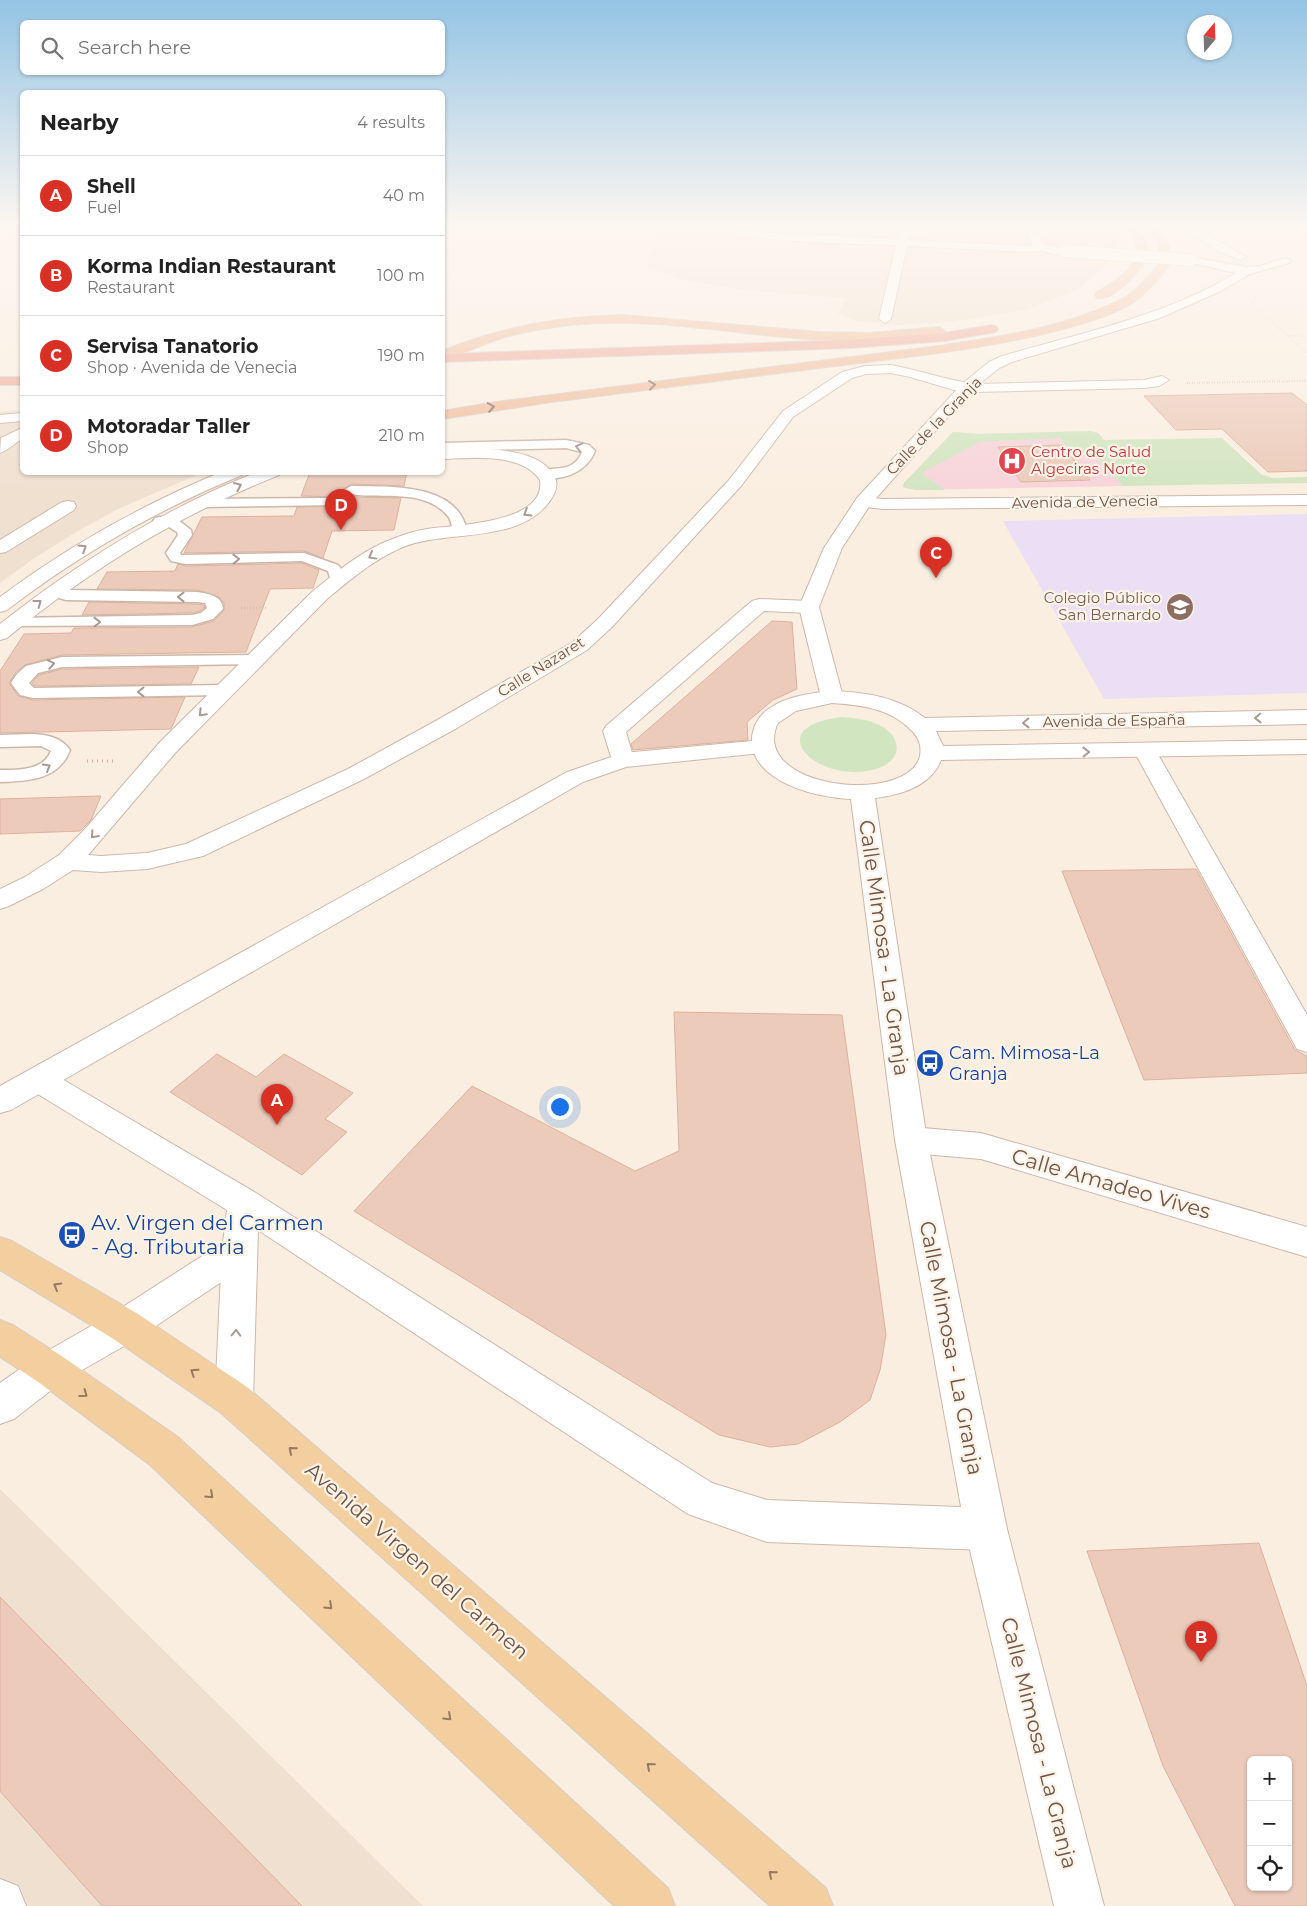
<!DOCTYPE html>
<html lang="en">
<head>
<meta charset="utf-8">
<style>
  body { margin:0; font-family:Montserrat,sans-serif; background:#f2f2f2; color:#222 }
  .controls { position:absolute; right:15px; bottom:15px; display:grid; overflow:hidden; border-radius:8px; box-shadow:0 1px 4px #0004 }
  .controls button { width:45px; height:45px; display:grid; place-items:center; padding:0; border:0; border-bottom:1px solid #e0e0e0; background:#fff; color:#222; font:25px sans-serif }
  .compass { position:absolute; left:1187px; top:15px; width:45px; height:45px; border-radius:50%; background:#fff; box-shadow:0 1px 4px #0004; rotate:19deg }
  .you { position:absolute; left:559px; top:1106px; width:18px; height:18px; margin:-12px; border:4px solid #fff; border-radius:50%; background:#1a73e8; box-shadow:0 0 0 8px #1a73e833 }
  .badge { display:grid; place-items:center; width:32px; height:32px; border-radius:50%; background:#d93025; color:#fff; font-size:16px; font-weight:700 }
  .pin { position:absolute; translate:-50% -41px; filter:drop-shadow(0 1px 2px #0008) }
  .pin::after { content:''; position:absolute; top:26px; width:18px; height:15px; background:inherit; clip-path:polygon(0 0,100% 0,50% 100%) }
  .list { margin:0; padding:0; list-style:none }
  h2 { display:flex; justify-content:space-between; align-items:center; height:65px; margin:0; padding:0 20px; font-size:21px }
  h2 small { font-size:16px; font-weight:400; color:#767676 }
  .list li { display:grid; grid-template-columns:32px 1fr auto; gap:15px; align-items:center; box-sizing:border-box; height:80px; padding:0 20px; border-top:1px solid #e0e0e0 }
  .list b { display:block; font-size:19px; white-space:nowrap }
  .list p { margin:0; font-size:16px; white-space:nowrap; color:#767676 }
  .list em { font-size:16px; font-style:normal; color:#767676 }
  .icon { flex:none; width:28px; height:28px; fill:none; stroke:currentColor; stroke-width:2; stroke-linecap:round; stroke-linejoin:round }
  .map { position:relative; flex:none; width:1307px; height:1906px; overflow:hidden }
  .search { position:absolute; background:#fff; box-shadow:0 1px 4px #0004; left:20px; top:20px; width:425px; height:55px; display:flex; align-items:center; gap:12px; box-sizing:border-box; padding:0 18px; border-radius:8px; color:#767676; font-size:19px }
  .panel { position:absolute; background:#fff; box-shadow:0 1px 4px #0004; left:20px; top:90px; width:425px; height:385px; border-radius:8px }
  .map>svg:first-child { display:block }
</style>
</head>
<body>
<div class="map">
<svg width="1307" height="1906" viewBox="0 0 1307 1906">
  <rect width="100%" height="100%" fill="#faeee0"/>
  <g fill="#f0e0d0">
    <path d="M649 225H1110L1120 239 1111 261 1080 288 1028 309 952 322 898 325 859 322 838 314 846 298 743 290 687 281 648 267 647 259 658 239 654 228Z"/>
    <path d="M22 410V472L201 473 118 509 78 531 36 557 0 583V412Z"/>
    <path d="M0 1489 423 1906H0Z"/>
  </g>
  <path fill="#ebdef5" d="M1307 514V693L1104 699 1003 521Z"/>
  <path fill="#f7d4da" d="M953 432 978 434 1055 432 1068 449 1097 459 1123 486 916 490 903 487 904 483Z"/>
  <g fill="#d2e5c1">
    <path d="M1089 431 1098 433 1104 440 1222 438 1262 475 1273 478 1307 477V483L1123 486 1097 459 1068 450 1060 438 980 442 923 472 922 474 945 490H916L903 487 904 483 953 432 978 434Z"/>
    <path d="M841 717C854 718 867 719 879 725 901 735 904 759 879 768 822 788 755 728 841 717Z"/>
  </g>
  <g fill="#eccbbb" stroke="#deb19c" fill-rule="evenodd">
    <path d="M1292 393 1307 405V471L1268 472 1222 429 1176 430 1144 396Z"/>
    <path d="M1062 445 1090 480 1021 482 998 447Z"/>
    <path d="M310 472H407L404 486 351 484 342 490 346 495 358 497 401 498 394 530 332 531 323 558 304 551 184 553 202 517 294 516 297 507 342 506 344 501 340 497 301 496Z"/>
    <path d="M302 563 319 570 313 588 270 589 246 652 62 655 25 665 15 673 9 683 18 696 33 700 185 697 171 729 0 733V671L24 634 71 633 74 628 192 627 214 621 224 610V603L219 597 197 590 97 589 107 572 175 571 178 564 186 566Z"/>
    <path d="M89 602 197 604 204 605 205 607 200 611 192 613 82 615Z"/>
    <path d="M772 621 792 622 797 689 773 700 747 722 748 740 633 750 631 744Z"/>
    <path d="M199 667 191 684 35 686 32 683 39 675 62 669Z"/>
    <path d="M101 796 91 820 80 831 0 834V799Z"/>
    <path d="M1196 869 1295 1050 1307 1056V1073L1144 1080 1062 871Z"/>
    <path d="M674 1012 842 1015 886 1335 880 1370 870 1400 840 1422 798 1444 770 1447 719 1435 354 1211 472 1086 635 1171 679 1151Z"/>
    <path d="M217 1054 256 1077 284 1054 353 1093 325 1119 347 1132 302 1175 170 1092Z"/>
    <path d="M1259 1543 1307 1686V1906H1235L1163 1766 1087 1551ZM1251 1760H1288V1887H1251Z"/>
    <path d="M0 1597 302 1906H102L0 1791Z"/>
  </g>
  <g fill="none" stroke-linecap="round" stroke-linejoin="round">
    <g stroke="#cbb8ab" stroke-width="3">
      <g id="service">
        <path d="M566 440 589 445 595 451C587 472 562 482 540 477L538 474C548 463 572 477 582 452L566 448 442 451V443Z"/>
        <path d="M351 486C389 487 457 482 467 531L465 534H455C451 528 452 521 448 516 422 486 379 501 346 493L344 490Z"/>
        <path d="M335 498 340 499 342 502 340 505 199 507 192 503 199 499Z"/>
        <path d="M160 517 178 520 191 530 192 535 180 553 181 555 304 553 338 565 345 574V581L342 584H332L328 571 302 561 186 564 171 561 166 553 178 535 177 532 169 527 155 524 153 521 155 518Z"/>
        <path d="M58 583 63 585 67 590 197 592C208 594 222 595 223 609L213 619 192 625 7 626 5 623 7 620 13 618 192 615 201 613 207 608 205 603 197 602 66 600 56 597 50 588 53 585Z"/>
        <path d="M255 655 261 656 263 660 261 664 62 667 38 673 29 683 34 688 224 685 230 686 233 690 230 694 224 695 33 698 20 695 11 683 17 674 26 666 62 657Z"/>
        <path d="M33 734C47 735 61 737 70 750 59 780 28 781 0 782V770C18 770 43 771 51 751L41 746 0 747V735Z"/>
      </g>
    </g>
    <g stroke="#cbb8ab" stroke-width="2">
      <g id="pedestrian">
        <path d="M759 599 809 601 816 603 819 607 816 611 809 613 764 611 626 732 634 760 631 765 623 767 615 765 612 760 603 731 606 726 752 601Z"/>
        <path d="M239 1236 251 1240 256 1251 251 1262 138 1338 63 1381 14 1419 0 1424V1383L37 1357 112 1314 227 1240Z"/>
      </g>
    </g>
    <g stroke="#cbb8ab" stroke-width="2">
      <g id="minor">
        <path d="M713 225C729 225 745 230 761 232L898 239 901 230 911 227 916 230 910 234 908 240 1026 246 1043 245 1048 248 1043 251 1026 252 907 246 891 319 885 323 879 319 896 245C864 244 731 243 713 225Z"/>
        <path d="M891 365C920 370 947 381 977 384L1144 380 1162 376 1169 380 1159 386 1144 388 977 392 954 390 910 377 891 373 866 374 852 378 793 417 741 486 612 627 587 650 457 728 364 779 203 856 147 869 101 872 73 870 43 889 9 906 0 909V889L25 877 59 855 85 829 160 742 313 591C337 572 361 551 390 540 402 535 414 531 427 529 453 525 547 524 540 480 521 452 472 458 442 459V449C470 448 526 446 547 467 551 471 553 476 556 480 558 488 554 495 550 501 518 545 448 529 403 547 374 559 350 580 327 599L176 752 88 855 101 856 147 853 186 844 348 769 441 718 573 642 598 619 729 480 783 411 842 372 865 366Z"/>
        <path d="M22 413V421L0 423V415Z"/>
        <path d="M22 428V439C15 443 7 451 0 453L1 438Z"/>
        <path d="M257 472H281L279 475C175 517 93 568 7 638L0 640V624C79 562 163 509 257 472Z"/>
        <path d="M1307 495V505L883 509 857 506 855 502 857 498 863 497 883 499Z"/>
        <path d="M68 501 74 502 76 506 74 510 6 552 0 553V540L62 502Z"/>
        <path d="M1145 744 1153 746 1156 751 1307 1015V1052L1297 1049 1134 751 1137 746Z"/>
        <path d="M39 1068 50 1072 256 1193 712 1483 767 1500 986 1508 1001 1514 1007 1529 1001 1544 986 1550 767 1542 688 1514 258 1230 253 1400 247 1413 234 1418 221 1413 215 1400 222 1251 227 1210 28 1088 24 1080 28 1072Z"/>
        <path d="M911 1127 981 1133 1307 1227V1257L981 1159 911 1153 900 1149 895 1140 900 1131Z"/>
        <path d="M0 1879 18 1886 26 1906H0Z"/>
      </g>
    </g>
    <g stroke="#cbb8ab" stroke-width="2">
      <g id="tertiary">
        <path d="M1002 225C1015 225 1041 225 1041 243L1046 245 1069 249 1070 251C1062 258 1038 252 1031 244L1029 235 1003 227Z"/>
        <path d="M1179 225H1191L1246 257 1241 260 1220 252Z"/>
        <path d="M1191 257 1246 267 1260 266 1285 258 1291 261 1289 263 1250 274 1221 291 1160 318 1012 362 999 368 972 390 870 505 842 548 819 607 843 697 840 702 832 703 824 702 821 697 799 607 824 548 857 498 962 384 989 362 1002 356C1081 333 1165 316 1236 273L1187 262 1185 260Z"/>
        <path d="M763 740 771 742 774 747 771 752 626 767 583 782 11 1110 0 1113V1086L567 772 623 753Z"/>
      </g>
    </g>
    <g stroke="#ceb7a9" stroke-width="2">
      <g id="secondary">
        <path d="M221 472H244L242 475C157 510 80 554 7 610L0 612V597C68 546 142 505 221 472Z"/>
        <path d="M832 691C865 692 898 697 925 718L1307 710V724L936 731 943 746 1307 740V754L941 760C931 786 901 795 875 798L927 1140 1007 1529 1104 1906H1054L965 1529 895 1140 851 799C817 798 752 782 752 740 752 727 759 715 770 708 787 696 812 693 832 691ZM832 703C860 705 889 708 910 729 918 736 922 745 920 756 909 801 779 792 774 741 774 735 775 728 778 723L796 711Z"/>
      </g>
    </g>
    <g stroke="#d6cfcc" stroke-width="2">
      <g id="primary">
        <path d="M0 1237 12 1241 138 1314 247 1387 826 1888 833 1906H770L221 1413 112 1338 0 1270Z"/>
        <path d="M0 1320 13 1325 63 1357 178 1437 668 1888 675 1906H614L150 1465 37 1381 0 1357Z"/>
      </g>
    </g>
    <g stroke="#d6cfcc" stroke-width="2">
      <g id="trunk">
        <path d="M1123 225H1133C1140 232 1147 239 1147 249 1148 266 1114 302 1097 298L1095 295 1097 292C1115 282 1148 262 1133 237 1130 233 1126 229 1123 225Z"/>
        <path d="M1145 225H1155L1169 243 1171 264 1169 266C1158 280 1146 294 1131 304 1116 313 1098 319 1081 324 1035 338 987 346 939 353L551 402 442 419V411L496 402 939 346C991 338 1043 331 1092 312 1104 307 1116 303 1127 296 1140 287 1150 275 1159 264V243Z"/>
        <path d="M622 315 820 332 871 333 939 327 945 331C938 339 863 341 849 341 755 340 663 315 570 325 545 328 520 332 496 340 478 346 461 355 442 360V351C501 327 560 316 622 315Z"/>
      </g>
    </g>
    <g stroke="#d6cfcc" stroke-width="2">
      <g id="motorway">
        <path d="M992 325 996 326 998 329 996 332 944 341 849 348 442 362V354L849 340 944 333Z"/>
        <rect x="0" y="377" width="22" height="8"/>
      </g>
    </g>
    <g stroke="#d0af9e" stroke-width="1" stroke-dasharray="0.5 2" stroke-linecap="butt">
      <path d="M0 254 12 249 22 237"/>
      <path d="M1256 296 1253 303 1256 308 1307 353"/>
      <path d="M1288 336H1307"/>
    </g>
    <path stroke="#d0af9e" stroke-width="2" stroke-dasharray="0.5 2" stroke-linecap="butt" d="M1187 383 1307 381"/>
    <path stroke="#d0af9e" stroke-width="2.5" stroke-dasharray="0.5 2.5" stroke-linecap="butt" d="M241 608H267"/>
    <path stroke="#d0af9e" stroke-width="3" stroke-dasharray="1 4" stroke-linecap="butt" d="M87 761H116"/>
    <use href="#service" fill="#fff" fill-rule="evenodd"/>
    <use href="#pedestrian" fill="#fff" fill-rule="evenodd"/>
    <use href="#minor" fill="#fff" fill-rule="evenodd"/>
    <use href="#tertiary" fill="#fff" fill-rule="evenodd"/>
    <use href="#secondary" fill="#fff" fill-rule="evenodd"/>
    <use href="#primary" fill="#f3ce9e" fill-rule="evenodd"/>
    <use href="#trunk" fill="#f1be9d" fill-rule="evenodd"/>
    <use href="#motorway" fill="#efad9c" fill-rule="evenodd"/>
    <g stroke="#cbb8ab" stroke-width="13" stroke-linecap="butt">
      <path id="tertiary-bridge" d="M1065 251 1191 260"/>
    </g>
    <use href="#tertiary-bridge" stroke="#fff" stroke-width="12"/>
  </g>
  <defs><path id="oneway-chevron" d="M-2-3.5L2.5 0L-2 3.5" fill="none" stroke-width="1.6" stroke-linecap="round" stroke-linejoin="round" transform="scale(1.25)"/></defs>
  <g stroke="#8f6f5f">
    <use href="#oneway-chevron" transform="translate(652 385) rotate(-7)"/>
    <use href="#oneway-chevron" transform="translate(491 407) rotate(-9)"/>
  </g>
  <g stroke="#a89992">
    <use href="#oneway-chevron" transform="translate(579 447) rotate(-166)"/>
    <use href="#oneway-chevron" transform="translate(238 486) rotate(-24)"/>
    <use href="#oneway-chevron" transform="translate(527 513) rotate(148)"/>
    <use href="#oneway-chevron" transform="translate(83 548) rotate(-32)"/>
    <use href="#oneway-chevron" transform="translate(372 556) rotate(151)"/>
    <use href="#oneway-chevron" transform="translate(236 559) rotate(-1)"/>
    <use href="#oneway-chevron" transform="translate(181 597) rotate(-180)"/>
    <use href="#oneway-chevron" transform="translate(38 603) rotate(-37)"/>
    <use href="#oneway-chevron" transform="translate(97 622) rotate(-1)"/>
    <use href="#oneway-chevron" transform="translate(51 664) rotate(-10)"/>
    <use href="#oneway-chevron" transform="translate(141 692) rotate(179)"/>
    <use href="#oneway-chevron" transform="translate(202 713) rotate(135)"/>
    <use href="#oneway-chevron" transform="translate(1258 718) rotate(179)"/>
    <use href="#oneway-chevron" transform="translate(1026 723) rotate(179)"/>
    <use href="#oneway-chevron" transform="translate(1086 752) rotate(-1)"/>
    <use href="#oneway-chevron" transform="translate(47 767) rotate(-30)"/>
    <use href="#oneway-chevron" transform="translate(94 835) rotate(132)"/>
    <use href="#oneway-chevron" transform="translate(236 1333) rotate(-88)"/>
  </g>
  <g stroke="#967963">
    <use href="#oneway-chevron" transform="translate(57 1286) rotate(-150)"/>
    <use href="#oneway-chevron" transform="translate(194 1372) rotate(-146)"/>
    <use href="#oneway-chevron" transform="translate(84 1394) rotate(36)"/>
    <use href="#oneway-chevron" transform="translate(292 1450) rotate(-139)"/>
    <use href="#oneway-chevron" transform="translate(210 1495) rotate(43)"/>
    <use href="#oneway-chevron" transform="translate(329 1606) rotate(43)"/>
    <use href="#oneway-chevron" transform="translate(448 1717) rotate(43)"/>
    <use href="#oneway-chevron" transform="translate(650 1766) rotate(-139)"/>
    <use href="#oneway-chevron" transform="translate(772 1874) rotate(-139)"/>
  </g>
  <linearGradient id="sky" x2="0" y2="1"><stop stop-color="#94c4e5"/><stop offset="0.46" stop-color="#fdf7f1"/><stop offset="1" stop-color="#fdf7f1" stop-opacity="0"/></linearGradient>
  <rect width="1307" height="492" fill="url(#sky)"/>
  <defs>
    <g id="hospital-disc" transform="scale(1.4375)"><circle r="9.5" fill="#e0444e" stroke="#fdf3e6"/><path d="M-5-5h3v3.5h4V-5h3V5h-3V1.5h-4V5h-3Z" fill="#fff"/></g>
    <g id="school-disc" transform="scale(1.4375)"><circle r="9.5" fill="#8d6e63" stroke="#fdf3e6"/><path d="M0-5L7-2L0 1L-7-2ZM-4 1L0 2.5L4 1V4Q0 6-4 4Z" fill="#fff"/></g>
    <g id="bus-disc" transform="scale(1.4375)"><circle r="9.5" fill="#1a4fb4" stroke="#fdf3e6"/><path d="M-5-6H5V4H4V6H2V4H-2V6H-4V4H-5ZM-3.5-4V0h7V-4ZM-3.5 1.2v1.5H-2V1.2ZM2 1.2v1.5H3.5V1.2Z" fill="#fff"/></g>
  </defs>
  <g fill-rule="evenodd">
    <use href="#hospital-disc" x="1012" y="461"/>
    <use href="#school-disc" x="1180" y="607"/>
    <use href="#bus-disc" x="930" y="1063"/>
    <use href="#bus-disc" x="72" y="1235"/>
  </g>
  <g text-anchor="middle" stroke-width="4.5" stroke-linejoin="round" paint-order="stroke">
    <g font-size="15" fill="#6e554a" stroke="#fdf3e6">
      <text transform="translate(934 426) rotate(-46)" y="5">Calle de la Granja</text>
      <text transform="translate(1085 502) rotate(-1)" y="5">Avenida de Venecia</text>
      <text transform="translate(541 667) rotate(-32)" y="5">Calle Nazaret</text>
      <text transform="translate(1114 721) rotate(-1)" y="5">Avenida de España</text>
    </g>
    <g font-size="15" fill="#be3a42" stroke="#fdf3e6" text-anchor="start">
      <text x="1031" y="457">Centro de Salud<tspan x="1031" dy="17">Algeciras Norte</tspan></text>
    </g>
    <g font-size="15" fill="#785e54" stroke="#fdf3e6" text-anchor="end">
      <text x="1161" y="603">Colegio Público<tspan x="1161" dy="17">San Bernardo</tspan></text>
    </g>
    <g font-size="18" fill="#164399" stroke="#fdf3e6" text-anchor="start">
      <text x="949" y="1059">Cam. Mimosa-La<tspan x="949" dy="21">Granja</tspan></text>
    </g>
    <g font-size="21" fill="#6e554a" stroke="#fdf3e6">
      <text transform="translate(884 948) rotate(82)" y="7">Calle Mimosa - La Granja</text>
      <text transform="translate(1111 1184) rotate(16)" y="7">Calle Amadeo Vives</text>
      <text transform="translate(951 1348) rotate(79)" y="7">Calle Mimosa - La Granja</text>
      <text transform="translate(417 1561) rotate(41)" y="7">Avenida Virgen del Carmen</text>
      <text transform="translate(1039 1743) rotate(76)" y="7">Calle Mimosa - La Granja</text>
    </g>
    <g font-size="21" fill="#164399" stroke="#fdf3e6" text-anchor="start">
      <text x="91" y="1230">Av. Virgen del Carmen<tspan x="91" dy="24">- Ag. Tributaria</tspan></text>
    </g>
  </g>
</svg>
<div class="controls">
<button>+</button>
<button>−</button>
<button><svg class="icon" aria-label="locate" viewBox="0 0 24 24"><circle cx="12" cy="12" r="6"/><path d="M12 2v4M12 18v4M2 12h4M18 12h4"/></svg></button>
</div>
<svg class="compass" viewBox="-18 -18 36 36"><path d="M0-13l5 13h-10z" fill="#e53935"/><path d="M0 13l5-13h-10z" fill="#767676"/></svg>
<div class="you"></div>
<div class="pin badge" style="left:277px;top:1125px">A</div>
<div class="pin badge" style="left:1201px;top:1662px">B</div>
<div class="pin badge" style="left:936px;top:578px">C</div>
<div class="pin badge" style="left:341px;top:530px">D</div>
<div class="search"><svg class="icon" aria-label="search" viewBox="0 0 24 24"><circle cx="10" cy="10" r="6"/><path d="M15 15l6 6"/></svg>Search here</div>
<section class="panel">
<h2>Nearby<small>4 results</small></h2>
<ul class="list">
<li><span class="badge">A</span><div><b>Shell</b><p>Fuel</p></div><em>40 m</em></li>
<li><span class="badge">B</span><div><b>Korma Indian Restaurant</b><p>Restaurant</p></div><em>100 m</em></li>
<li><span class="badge">C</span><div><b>Servisa Tanatorio</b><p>Shop · Avenida de Venecia</p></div><em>190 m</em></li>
<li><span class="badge">D</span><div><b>Motoradar Taller</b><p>Shop</p></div><em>210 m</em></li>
</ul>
</section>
</div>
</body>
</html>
